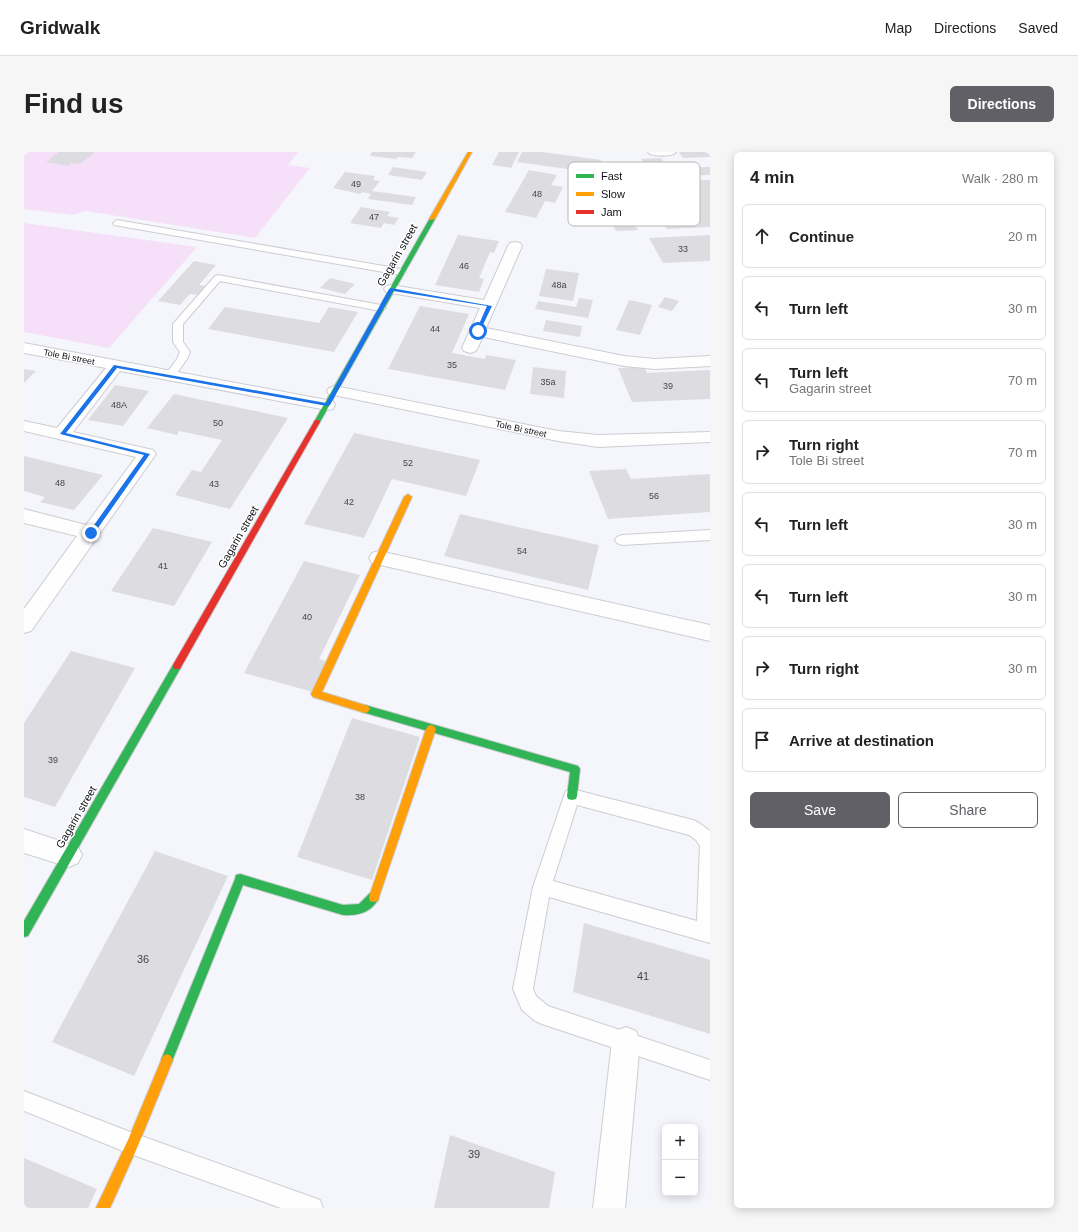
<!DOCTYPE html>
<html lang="en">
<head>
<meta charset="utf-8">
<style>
  body { margin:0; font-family:Arial,sans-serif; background:#f6f6f6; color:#222 }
  .controls { position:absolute; right:12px; bottom:12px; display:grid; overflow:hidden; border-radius:6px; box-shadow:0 2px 10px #0003 }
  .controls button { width:36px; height:36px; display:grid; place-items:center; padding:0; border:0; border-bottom:1px solid #e0e0e0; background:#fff; color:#222; font:20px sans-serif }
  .stop { position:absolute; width:12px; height:12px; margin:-9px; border:3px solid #1a73e8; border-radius:50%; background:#fff }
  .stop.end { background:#1a73e8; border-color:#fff; box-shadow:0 1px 4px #0008 }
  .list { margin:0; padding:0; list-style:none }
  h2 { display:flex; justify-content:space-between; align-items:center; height:52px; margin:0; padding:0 16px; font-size:17px }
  h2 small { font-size:13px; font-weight:400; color:#767676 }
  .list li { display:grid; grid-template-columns:26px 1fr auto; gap:12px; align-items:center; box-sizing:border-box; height:64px; margin:0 8px 8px; padding:0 8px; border:1px solid #e0e0e0; border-radius:6px }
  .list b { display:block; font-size:15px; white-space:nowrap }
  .list p { margin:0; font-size:13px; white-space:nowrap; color:#767676 }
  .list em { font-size:13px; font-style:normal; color:#767676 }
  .actions { display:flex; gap:8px; padding:12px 16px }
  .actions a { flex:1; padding:9px 0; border:1px solid #606066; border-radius:6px; text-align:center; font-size:14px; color:#606066 }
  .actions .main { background:#606066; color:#fff }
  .icon { flex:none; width:22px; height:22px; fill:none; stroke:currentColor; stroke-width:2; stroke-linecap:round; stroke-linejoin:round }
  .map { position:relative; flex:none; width:686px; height:1056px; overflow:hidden; border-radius:6px }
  header { display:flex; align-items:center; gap:24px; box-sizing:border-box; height:56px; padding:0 20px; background:#fff; border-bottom:1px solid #e0e0e0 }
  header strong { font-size:19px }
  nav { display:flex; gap:22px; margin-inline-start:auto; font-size:14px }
  .intro { display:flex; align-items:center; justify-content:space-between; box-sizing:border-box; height:96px; padding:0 24px }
  h1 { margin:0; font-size:28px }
  .button { padding:10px 18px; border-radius:6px; background:#606066; color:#fff; font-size:14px; font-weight:700 }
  main { display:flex; gap:24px; padding:0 24px }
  aside { flex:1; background:#fff; border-radius:6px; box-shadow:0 2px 10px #0003 }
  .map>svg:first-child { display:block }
</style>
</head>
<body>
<header>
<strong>Gridwalk</strong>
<nav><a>Map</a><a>Directions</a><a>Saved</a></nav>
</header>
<div class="intro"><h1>Find us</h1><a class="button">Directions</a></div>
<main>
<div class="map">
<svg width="686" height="1056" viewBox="0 0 686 1056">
  <rect width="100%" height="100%" fill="#f5f6fc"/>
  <g fill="#f6dff9">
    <path d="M0 0H274L264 13 286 16 231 86 62 59 48 63 0 57Z"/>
    <path d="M0 71 173 95 85 196 0 180Z"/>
  </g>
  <g fill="#dddce1">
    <path d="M35 0H71L56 12 48 11 45 14 22 10Z"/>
    <path d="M348 0H392L388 6 374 5 372 7 346 4Z"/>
    <path d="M475 0H495L487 16 468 13Z"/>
    <path d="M498 0H518L577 8 572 21 493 10Z"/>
    <path d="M655 0H686V5L659 6Z"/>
    <path d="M637 6 642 13 622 14 617 7Z"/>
    <path d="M369 15 403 20 398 28 364 23Z"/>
    <path d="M686 15V23L652 24 647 16Z"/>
    <path d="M505 18 533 23 527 33 539 35 531 51 521 49 512 66 481 60Z"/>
    <path d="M321 20 351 24 349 28 356 29 348 39 392 45 388 53 344 47 347 42 338 40 336 42 309 36Z"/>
    <path d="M686 28V75L643 77 634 62H625L614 43H626L618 29Z"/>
    <path d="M337 55 366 60 363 64 375 66 370 73 360 71 357 76 326 71Z"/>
    <path d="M609 70 614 78 592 79 587 71Z"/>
    <path d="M434 83 475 89 470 101 466 100 455 126 460 127 455 140 411 133Z"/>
    <path d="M686 83V109L639 111 625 86Z"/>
    <path d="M170 109 192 113 175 133 183 134 175 143 166 142 156 153 134 149Z"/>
    <path d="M522 117 555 121 549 149 515 144Z"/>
    <path d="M306 126 331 132 321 142 296 136Z"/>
    <path d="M641 145 655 149 648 159 634 155Z"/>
    <path d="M555 146 569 148 564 166 511 157 514 149 552 155Z"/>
    <path d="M605 148 628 153 616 183 592 178Z"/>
    <path d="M396 154 445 162 428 201 461 207 462 203 492 208 481 238 364 217Z"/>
    <path d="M201 155 295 171 305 155 334 160 310 200 184 177Z"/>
    <path d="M522 168 558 174 556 185 519 179Z"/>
    <path d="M509 215 542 219 540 246 506 242Z"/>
    <path d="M620 215 623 221 686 218V247L608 250 594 216Z"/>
    <path d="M0 217 12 219 0 231Z"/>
    <path d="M91 233 125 239 99 274 64 268Z"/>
    <path d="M150 242 264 266 206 357 151 343 168 318 177 320 198 288 155 279 153 283 123 276Z"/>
    <path d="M330 281 456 308 442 344 368 327 340 386 280 372Z"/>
    <path d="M0 304 79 323 50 358 16 350 21 345 0 339Z"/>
    <path d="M602 317 607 327 686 322V360L584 367 565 319Z"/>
    <path d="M436 362 575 393 564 438 420 404Z"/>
    <path d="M129 376 188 390 150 454 87 439Z"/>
    <path d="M280 409 336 423 295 507 304 510 289 540 220 521Z"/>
    <path d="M47 499 111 516 31 655 0 645V571Z"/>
    <path d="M328 566 396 585 348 728 273 705Z"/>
    <path d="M131 699 204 724 110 924 28 890Z"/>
    <path d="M560 771 686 808V882L549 840Z"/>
    <path d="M426 983 531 1020 525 1056H410Z"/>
    <path d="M0 1006 73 1037 64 1056H0Z"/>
  </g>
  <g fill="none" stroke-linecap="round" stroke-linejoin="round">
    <g stroke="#cccdd2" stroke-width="2">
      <g id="lane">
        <path d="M93 68 377 117 382 120 377 123 90 73 89 71Z"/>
        <path d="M194 123 357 153 362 156 357 159 196 129 159 172V190L166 200 163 207 150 225H142L141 223 153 207 156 200 149 190V172L191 124Z"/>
        <path d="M686 378V388L598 393 593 391 591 388 593 385 598 383Z"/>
        <path d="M548 637 669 668 675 671 686 679V791L525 745 509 837 512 844 524 854 686 908V928L518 872 511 869 498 858 489 837 509 735 540 644 542 639ZM553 653 665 683 672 688 676 694 673 769 529 729Z"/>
        <path d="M0 939 109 981 288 1045 296 1048 299 1056H257L109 1003 0 959Z"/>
      </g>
    </g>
    <g stroke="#cccdd2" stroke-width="2">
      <g id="street">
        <path d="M624 0H652L650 2C643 4 633 4 626 2Z"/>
        <path d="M491 90 496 91 498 94 462 176 600 204 631 207 686 204V214L631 217 600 214 459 185 452 199 446 201 440 199 438 196 456 156 367 141 362 140 360 137 362 134 367 133 460 148 484 94 486 91Z"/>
        <path d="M0 191 303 248 309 249 311 253 309 257 303 258 96 219 49 280 129 298 132 302 7 479 0 481V457L53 384 0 371V357L62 373 112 305 0 279V269L33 276 82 216 0 201Z"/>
        <path d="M311 234 534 279 574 283 686 280V290L574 295 534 289 305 242 303 239 305 236Z"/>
        <path d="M355 399 686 473V489L348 411 345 406 348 401Z"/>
        <path d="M0 677 54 695 58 703 54 711 45 715 0 701Z"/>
        <path d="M602 875 612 879 616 889 601 1056H569L588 889 592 879Z"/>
      </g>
    </g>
    <g stroke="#cccdd2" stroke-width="2">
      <g id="fast">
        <path d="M406 66 411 67 296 270 295 272H291L290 270Z"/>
        <path d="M153 510 156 511 157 514 156 517 4 784 0 785V769L150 511Z"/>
        <path d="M341 553 554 614 556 617 553 644 552 647 548 648 544 647 543 644 546 620 338 560 336 557 338 554Z"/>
        <path d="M216 722 319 753 335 752 346 741 350 740 354 741 355 745C349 760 334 764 319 763L219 733 147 912 143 914 139 912 137 908 211 727 212 723Z"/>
      </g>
    </g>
    <g stroke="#cccdd2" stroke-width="2">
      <g id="slow">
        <path d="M444 0H448L411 67 406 68 405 67Z"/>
        <path d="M384 342 388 345 298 540 344 554 346 557 344 560 341 561 289 545 287 542 380 345Z"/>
        <path d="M407 573 410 574 412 577 355 745 354 749 350 750 346 749 345 745 402 577 404 574Z"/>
        <path d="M143 902 147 904 149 908 113 996 86 1056H72L104 988 139 904Z"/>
      </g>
    </g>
    <g stroke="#cccdd2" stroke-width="2">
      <path id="jam" d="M291 268H295L296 270 156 517H150L149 514 150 511Z"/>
    </g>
    <use href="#lane" fill="#fefeff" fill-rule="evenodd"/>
    <use href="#street" fill="#fefeff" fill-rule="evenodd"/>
    <use href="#fast" fill="#30b455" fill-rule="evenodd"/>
    <use href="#slow" fill="#ff9f0a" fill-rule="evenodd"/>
    <use href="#jam" fill="#e5322d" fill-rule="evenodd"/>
  </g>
  <path fill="#1a73e8" d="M367 136 468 154 456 179 454 181 452 179 463 154 369 139 306 253 303 254 93 216 42 281 126 302 69 383H65V380L120 303 36 282 90 213 302 251 365 137Z"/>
  <g text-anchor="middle" stroke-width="3" stroke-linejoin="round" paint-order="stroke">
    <g font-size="9" fill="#45454a">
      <text x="332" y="35">49</text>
      <text x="513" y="45">48</text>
      <text x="350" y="68">47</text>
      <text x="659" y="100">33</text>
      <text x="440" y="117">46</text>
      <text x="535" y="136">48а</text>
      <text x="411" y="180">44</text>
      <text x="428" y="216">35</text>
      <text x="524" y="233">35а</text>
      <text x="644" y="237">39</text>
      <text x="95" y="256">48А</text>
      <text x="194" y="274">50</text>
      <text x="384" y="314">52</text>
      <text x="36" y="334">48</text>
      <text x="190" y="335">43</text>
      <text x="630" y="347">56</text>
      <text x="325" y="353">42</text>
      <text x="498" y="402">54</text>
      <text x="139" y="417">41</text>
      <text x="283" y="468">40</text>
      <text x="29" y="611">39</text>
      <text x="336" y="648">38</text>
    </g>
    <g font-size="9" fill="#0f1015" stroke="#fff">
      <text transform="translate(45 205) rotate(11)" y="3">Tole Bi street</text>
      <text transform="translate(497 277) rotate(12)" y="3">Tole Bi street</text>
    </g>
    <g font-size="11" fill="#0f1015" stroke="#fff">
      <text transform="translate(373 103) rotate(-60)" y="4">Gagarin street</text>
      <text transform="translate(214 385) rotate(-60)" y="4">Gagarin street</text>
      <text transform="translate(52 665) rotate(-60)" y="4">Gagarin street</text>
    </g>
    <g font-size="11" fill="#45454a">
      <text x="119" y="811">36</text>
      <text x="619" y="828">41</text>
      <text x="450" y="1006">39</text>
    </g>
  </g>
  <rect x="544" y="10" width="132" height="64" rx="6" fill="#fff" stroke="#b7b7b9" stroke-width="1"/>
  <rect x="552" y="22" width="18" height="4" fill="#30b455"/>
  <rect x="552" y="40" width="18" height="4" fill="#ff9f0a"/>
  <rect x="552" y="58" width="18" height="4" fill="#e5322d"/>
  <g font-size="11" fill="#0f1015">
    <text x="577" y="28">Fast</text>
    <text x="577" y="46">Slow</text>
    <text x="577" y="64">Jam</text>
  </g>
</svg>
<div class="controls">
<button>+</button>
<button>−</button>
</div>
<div class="stop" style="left:454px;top:179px"></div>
<div class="stop end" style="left:67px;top:381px"></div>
</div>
<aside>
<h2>4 min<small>Walk · 280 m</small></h2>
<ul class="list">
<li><svg class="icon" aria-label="ahead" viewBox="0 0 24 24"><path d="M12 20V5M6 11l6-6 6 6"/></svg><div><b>Continue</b></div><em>20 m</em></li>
<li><svg class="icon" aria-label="left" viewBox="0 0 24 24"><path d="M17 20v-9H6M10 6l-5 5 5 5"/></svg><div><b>Turn left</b></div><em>30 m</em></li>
<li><svg class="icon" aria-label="left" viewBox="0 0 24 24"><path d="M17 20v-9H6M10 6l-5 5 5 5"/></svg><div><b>Turn left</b><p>Gagarin street</p></div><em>70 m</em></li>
<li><svg class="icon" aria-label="right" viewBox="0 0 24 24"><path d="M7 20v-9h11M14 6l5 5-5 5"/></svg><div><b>Turn right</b><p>Tole Bi street</p></div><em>70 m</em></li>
<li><svg class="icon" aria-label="left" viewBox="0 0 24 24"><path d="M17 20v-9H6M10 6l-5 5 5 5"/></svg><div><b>Turn left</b></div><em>30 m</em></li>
<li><svg class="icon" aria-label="left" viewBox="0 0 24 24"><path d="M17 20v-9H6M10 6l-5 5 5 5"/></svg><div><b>Turn left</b></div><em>30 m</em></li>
<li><svg class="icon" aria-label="right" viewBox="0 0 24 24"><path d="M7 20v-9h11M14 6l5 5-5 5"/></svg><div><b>Turn right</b></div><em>30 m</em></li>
<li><svg class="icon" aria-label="arrive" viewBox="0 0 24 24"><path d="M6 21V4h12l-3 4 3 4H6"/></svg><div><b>Arrive at destination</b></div></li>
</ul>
<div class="actions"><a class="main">Save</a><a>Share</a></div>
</aside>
</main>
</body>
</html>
